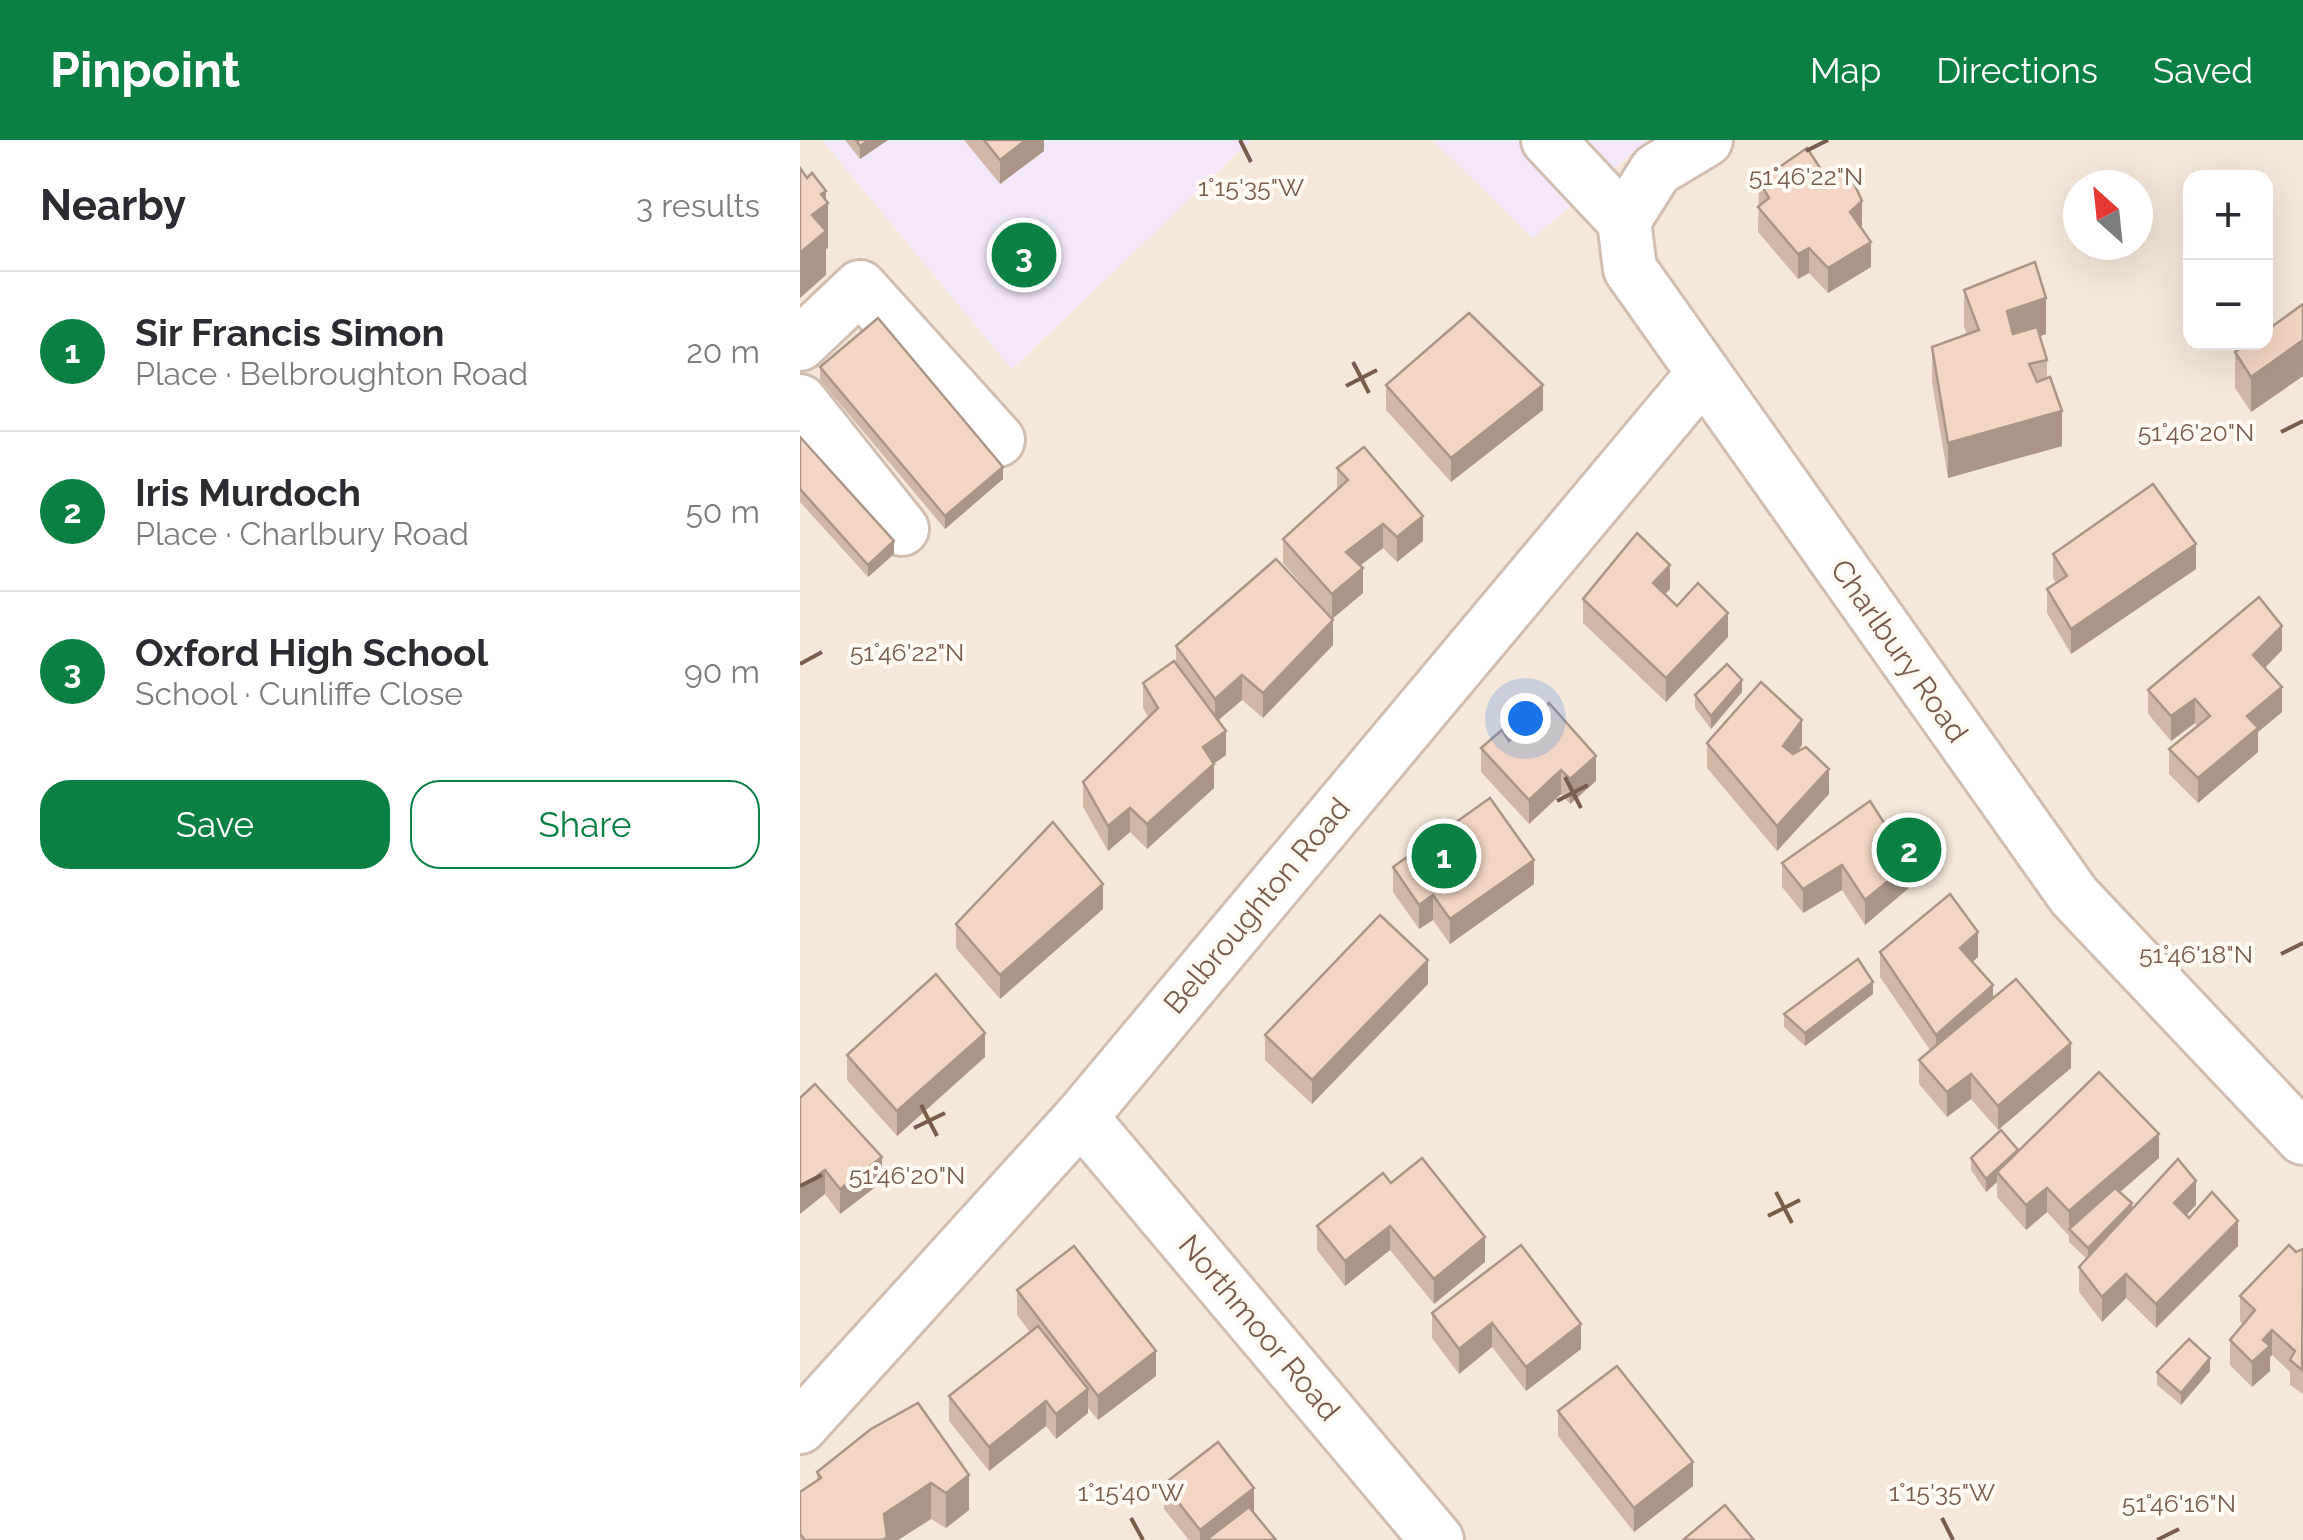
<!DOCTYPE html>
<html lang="en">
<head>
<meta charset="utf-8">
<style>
  body { margin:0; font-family:Raleway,sans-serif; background:#f7f7f7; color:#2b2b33 }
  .controls { position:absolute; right:30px; top:30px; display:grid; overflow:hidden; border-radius:20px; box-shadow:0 10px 40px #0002 }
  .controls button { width:90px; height:90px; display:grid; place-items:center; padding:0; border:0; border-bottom:2px solid #e1e1e2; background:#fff; color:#2b2b33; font:50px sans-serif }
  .compass { position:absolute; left:1263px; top:30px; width:90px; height:90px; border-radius:50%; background:#fff; box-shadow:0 10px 40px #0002; rotate:333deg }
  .you { position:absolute; left:725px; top:578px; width:35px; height:35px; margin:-25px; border:8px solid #fff; border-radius:50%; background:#1a73e8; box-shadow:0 0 0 15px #1a73e833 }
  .badge { display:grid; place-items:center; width:65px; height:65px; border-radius:50%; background:#0b8043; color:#fff; font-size:32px; font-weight:700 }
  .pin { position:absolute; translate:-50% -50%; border:5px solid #fff; box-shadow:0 2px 10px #0006 }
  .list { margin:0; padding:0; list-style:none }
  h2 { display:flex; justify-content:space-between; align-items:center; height:130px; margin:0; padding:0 40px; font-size:42px }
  h2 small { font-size:32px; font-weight:400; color:#7c7c81 }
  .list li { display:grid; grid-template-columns:65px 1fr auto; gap:30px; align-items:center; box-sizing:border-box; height:160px; padding:0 40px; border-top:2px solid #e1e1e2 }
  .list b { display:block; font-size:38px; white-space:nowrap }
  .list p { margin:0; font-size:32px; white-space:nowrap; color:#7c7c81 }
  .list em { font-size:32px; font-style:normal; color:#7c7c81 }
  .actions { display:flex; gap:20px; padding:30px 40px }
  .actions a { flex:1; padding:22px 0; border:2px solid #0b8043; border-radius:30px; text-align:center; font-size:35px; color:#0b8043 }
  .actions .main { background:#0b8043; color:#fff }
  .map { position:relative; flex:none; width:1503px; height:1400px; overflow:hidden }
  header { display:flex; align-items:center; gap:60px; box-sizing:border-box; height:140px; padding:0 50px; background:#0b8043; color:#fff }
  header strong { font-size:48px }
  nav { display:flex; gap:55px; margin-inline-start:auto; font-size:35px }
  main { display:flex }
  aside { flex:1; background:#fff }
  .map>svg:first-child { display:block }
</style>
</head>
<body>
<header>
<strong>Pinpoint</strong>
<nav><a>Map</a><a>Directions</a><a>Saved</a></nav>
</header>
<main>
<aside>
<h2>Nearby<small>3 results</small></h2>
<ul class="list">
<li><span class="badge">1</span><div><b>Sir Francis Simon</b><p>Place · Belbroughton Road</p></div><em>20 m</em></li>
<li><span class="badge">2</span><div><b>Iris Murdoch</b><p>Place · Charlbury Road</p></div><em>50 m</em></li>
<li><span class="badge">3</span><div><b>Oxford High School</b><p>School · Cunliffe Close</p></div><em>90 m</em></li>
</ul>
<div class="actions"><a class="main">Save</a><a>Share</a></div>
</aside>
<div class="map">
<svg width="1503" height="1400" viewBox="0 0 1503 1400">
  <rect width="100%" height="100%" fill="#fdf6ec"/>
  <path fill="#f5e8da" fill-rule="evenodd" d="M0 0H22L212 229 451 0H633L733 98 847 0H1503V1400H0ZM1390 38H1466V202H1390ZM1278 45H1338V105H1278Z"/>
  <g fill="#f3e8fa">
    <path d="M22 0H451L212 229Z"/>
    <path d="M633 0H847L733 98Z"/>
  </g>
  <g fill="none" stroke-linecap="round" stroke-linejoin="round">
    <g stroke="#d1beb0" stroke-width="58">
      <g id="minor">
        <path d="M748 0 824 81"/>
        <path d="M906 0 856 30 824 81 830 129 1274 756 1503 998"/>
        <path d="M0 204 60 147 198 300"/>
        <path d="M0 261 102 389"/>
        <path d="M281 977 637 1400"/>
        <path d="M0 1287 281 977 902 235"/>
      </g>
    </g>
    <use href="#minor" stroke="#fff" stroke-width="52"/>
  </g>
  <g fill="#d1b7a8">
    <path d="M45 0H88L60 19Z"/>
    <path d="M164 0H244V11L200 44Z"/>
    <path d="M1026 37 1062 86 1061 87 1071 127 1028 153 1009 133 998 139 958 92 959 41Z"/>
    <path d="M1164 150 1246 194 1240 196 1247 220V238L1262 306 1148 338 1132 242V207L1167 195 1164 186Z"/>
    <path d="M1503 164V236L1451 272 1435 248V212Z"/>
    <path d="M20 227 203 339 145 389 20 240Z"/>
    <path d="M586 245 743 270 651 342 586 270Z"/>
    <path d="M0 297 94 414 68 437 0 362Z"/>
    <path d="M537 328 623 401 597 422 583 408 560 426 563 453 532 479 483 423V399L537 350Z"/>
    <path d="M1253 414 1396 429 1271 514 1247 473V449L1256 443 1253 438Z"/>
    <path d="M870 449 865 454 877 466 928 497 866 562 783 483V459Z"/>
    <path d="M533 505 463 578 442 560 418 580 426 615 414 624V648L347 709 330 692 308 711 283 667V642L349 578 343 568V543L376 523V506Z"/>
    <path d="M1482 510 1465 528 1482 572 1458 592V612L1398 663 1369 634V609L1397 586 1395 583 1371 601 1348 574V550Z"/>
    <path d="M942 552 911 589 895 568V555Z"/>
    <path d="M717 584 796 641 770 664 761 654 729 684 681 632V608L709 601 717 594Z"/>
    <path d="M907 603 1002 605 997 612 1029 654 977 711 907 628Z"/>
    <path d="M1070 661 1110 747 1065 785 1042 750 1003 773 982 747V723Z"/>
    <path d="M593 727 734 744 650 804 633 780 619 789 593 752Z"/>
    <path d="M303 769 200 859 156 808V784Z"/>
    <path d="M1080 812 1178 817 1172 822 1193 858 1271 928 1198 990 1171 959 1147 977 1119 944V920L1130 910 1080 837Z"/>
    <path d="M628 844 512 964 465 920V895Z"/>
    <path d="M1073 854 1005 906 984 887V874Z"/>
    <path d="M47 915 185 917 97 996 47 940Z"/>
    <path d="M0 958 82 1042 40 1074 25 1054Z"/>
    <path d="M1218 1011 1359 1018 1320 1052 1332 1070 1396 1065 1386 1075 1389 1078 1438 1106 1356 1188 1326 1158 1302 1182 1279 1152V1127L1287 1119 1269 1102V1096L1247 1072 1226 1090 1197 1057V1042L1186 1052 1171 1030V1018Z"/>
    <path d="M591 1043 685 1122 634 1164 590 1110 545 1146 517 1110V1086Z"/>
    <path d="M721 1105 781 1209 726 1251 692 1207 659 1234 632 1198V1173Z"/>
    <path d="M1503 1109V1254L1490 1245V1232L1472 1215 1470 1217V1231L1452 1247 1430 1225V1200L1443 1184 1440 1181V1156L1496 1112Z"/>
    <path d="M217 1150 356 1236 298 1280 288 1268V1273L256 1299 246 1286 189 1331 149 1281V1256L230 1192 217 1175Z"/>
    <path d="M1410 1231 1381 1265 1357 1245V1232Z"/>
    <path d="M758 1271 893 1346 834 1392 758 1296Z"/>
    <path d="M71 1289 169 1370 146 1388 131 1379 98 1400H0V1352L17 1341V1332Z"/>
    <path d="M364 1344 453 1372 476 1400H389L364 1369Z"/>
  </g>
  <g fill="#aa9588">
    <path d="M69 0H88L60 19V6Z"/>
    <path d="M226 0H244V11L200 44V20Z"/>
    <path d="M26 51V64L28 63V108L26 109V135L0 158V113L12 75 21 54Z"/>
    <path d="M1062 61V86L1050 97V72Z"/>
    <path d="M1071 102V127L1028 153V128Z"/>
    <path d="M1009 108V133L998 139V114Z"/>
    <path d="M1246 158V194L1207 207V171Z"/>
    <path d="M1503 200V236L1451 272V237Z"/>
    <path d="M743 245V270L651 342V318Z"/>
    <path d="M1262 271V306L1148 338V303Z"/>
    <path d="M203 327V339L145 389V376Z"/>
    <path d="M623 376V401L597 422V397Z"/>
    <path d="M583 384V408L546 436V412Z"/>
    <path d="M94 401V414L68 437V425Z"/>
    <path d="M1396 404V429L1271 514V489Z"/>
    <path d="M870 425V449L853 467V443Z"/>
    <path d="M563 428V453L532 479V454Z"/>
    <path d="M928 473V497L866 562V538Z"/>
    <path d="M533 480V505L463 578V553Z"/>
    <path d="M1482 486V510L1453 540V515Z"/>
    <path d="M442 535V560L415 583V559Z"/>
    <path d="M942 540V552L911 589V576Z"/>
    <path d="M1482 547V572L1458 592V612L1398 663V638L1447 576Z"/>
    <path d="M1395 559V583L1371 601V576Z"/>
    <path d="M1002 580V605L983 631V606Z"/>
    <path d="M426 591V615L403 631V607Z"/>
    <path d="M796 616V641L770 664V639Z"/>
    <path d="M414 624V648L347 709V684Z"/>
    <path d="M1029 629V654L977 711V686Z"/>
    <path d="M761 630V654L729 684V660Z"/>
    <path d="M330 668V692L308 711V686Z"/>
    <path d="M734 720V744L650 804V779Z"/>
    <path d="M1110 723V747L1065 785V760Z"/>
    <path d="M1042 725V750L1003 773V749Z"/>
    <path d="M303 744V769L200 859V835Z"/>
    <path d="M633 755V780L619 789V765Z"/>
    <path d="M1178 792V817L1160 833V808Z"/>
    <path d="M628 820V844L512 964V940Z"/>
    <path d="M1073 842V854L1005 906V893Z"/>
    <path d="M1193 845V870L1136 919V895Z"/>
    <path d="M185 893V917L97 996V971Z"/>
    <path d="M1271 903V928L1198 990V966Z"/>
    <path d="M1171 934V959L1147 977V952Z"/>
    <path d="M1359 994V1018L1273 1093 1269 1089V1071Z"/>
    <path d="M1218 1010 1197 1032V1042L1186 1052V1039Z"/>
    <path d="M82 1017V1042L40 1074V1049Z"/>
    <path d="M25 1030V1054L0 1074V1049Z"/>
    <path d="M1396 1041V1065L1374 1088V1063Z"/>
    <path d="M1247 1048V1072L1226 1090V1065Z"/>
    <path d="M1332 1063V1075L1288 1120V1108Z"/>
    <path d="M1438 1081V1106L1356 1188V1164Z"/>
    <path d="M590 1086V1110L545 1146V1121Z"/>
    <path d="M685 1097V1122L634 1164V1139Z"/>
    <path d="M1326 1134V1158L1302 1182V1157Z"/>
    <path d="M692 1183V1207L659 1234V1209Z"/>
    <path d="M781 1184V1209L726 1251V1227Z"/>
    <path d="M1472 1190V1215L1470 1217V1231L1452 1247V1222L1463 1200Z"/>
    <path d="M356 1211V1236L298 1280V1256Z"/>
    <path d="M1410 1218V1231L1381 1265V1253Z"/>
    <path d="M288 1249V1273L256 1299V1274Z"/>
    <path d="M246 1261V1286L189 1331V1307Z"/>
    <path d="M893 1322V1346L834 1392V1368Z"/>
    <path d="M169 1335V1370L146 1388V1353Z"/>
    <path d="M131 1343V1379L98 1400H83L84 1374Z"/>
    <path d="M454 1348V1372L419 1400H400V1390Z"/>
  </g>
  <g fill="#f3d5c3" stroke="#aa9588" stroke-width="2.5">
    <path d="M56 0H69L60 6Z"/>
    <path d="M184 0H226L200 20Z"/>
    <path d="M1007 8 1026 37 1046 26 1062 61 1050 72 1071 102 1028 128 1009 108 998 114 958 67 969 58 959 41Z"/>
    <path d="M0 28 7 38 12 33 26 51 21 54 28 63 12 75 26 91 0 113Z"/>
    <path d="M1235 122 1246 158 1207 171 1213 194 1237 187 1247 220 1229 224 1237 242 1250 237 1262 271 1148 303 1132 207 1179 190 1164 150Z"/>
    <path d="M1503 164V200L1451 237 1435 212 1449 202H1466V191Z"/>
    <path d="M669 173 743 245 651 318 586 245Z"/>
    <path d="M78 178 203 327 145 376 20 227Z"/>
    <path d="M0 297 94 401 68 425 0 349Z"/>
    <path d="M564 307 623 376 597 397 583 384 546 412 563 428 532 454 483 399 548 340 537 328Z"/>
    <path d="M1353 344 1396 404 1271 489 1247 449 1267 436 1253 414Z"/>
    <path d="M837 393 870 425 853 443 877 466 898 443 928 473 866 538 783 459Z"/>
    <path d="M476 419 533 480 463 553 442 535 415 559 376 506Z"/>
    <path d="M1459 457 1482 486 1453 515 1482 547 1447 576 1458 588 1398 638 1369 609 1410 576 1395 559 1371 576 1348 550Z"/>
    <path d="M374 521 426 591 403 607 414 624 347 684 330 668 308 686 283 642 358 568 343 543Z"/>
    <path d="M927 524 942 540 911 576 895 555Z"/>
    <path d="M961 542 1002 580 983 606 993 614 1006 607 1029 629 977 686 907 603Z"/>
    <path d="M749 563 796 616 770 639 761 630 729 660 681 608 702 590 709 601 722 589 717 584 724 574 731 571 735 577Z"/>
    <path d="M690 658 734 720 650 779 633 755 619 765 593 727Z"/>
    <path d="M1070 661 1110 723 1065 760 1042 725 1003 749 982 723Z"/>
    <path d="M253 682 303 744 200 835 156 784Z"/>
    <path d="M1150 754 1178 792 1160 808 1193 845 1136 895 1080 812Z"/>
    <path d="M580 775 628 820 512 940 465 895Z"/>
    <path d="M1058 819 1073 842 1005 893 984 874Z"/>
    <path d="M136 834 185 893 97 971 47 915Z"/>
    <path d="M1216 839 1271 903 1198 966 1171 934 1147 952 1119 920Z"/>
    <path d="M1299 932 1359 994 1269 1071 1247 1048 1226 1065 1197 1032Z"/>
    <path d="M15 944 82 1017 40 1049 25 1030 0 1049V958Z"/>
    <path d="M1201 990 1218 1010 1186 1039 1171 1018Z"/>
    <path d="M622 1018 685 1097 634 1139 590 1086 545 1121 517 1086 583 1033 591 1043Z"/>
    <path d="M1378 1019 1396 1041 1374 1063 1389 1078 1412 1052 1438 1081 1356 1164 1326 1134 1302 1157 1279 1127Z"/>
    <path d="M1315 1048 1332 1063 1288 1108 1269 1089Z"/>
    <path d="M721 1105 781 1184 726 1227 692 1183 659 1209 632 1173Z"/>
    <path d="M1489 1105 1496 1112 1503 1109 1502 1230 1490 1220 1495 1211 1472 1190 1463 1200 1470 1206 1452 1222 1430 1200 1455 1170 1440 1156Z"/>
    <path d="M274 1106 356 1211 298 1256 217 1150Z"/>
    <path d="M238 1186 288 1249 256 1274 246 1261 189 1307 149 1256Z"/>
    <path d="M1389 1199 1410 1218 1381 1253 1357 1232Z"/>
    <path d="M817 1226 893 1322 834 1368 758 1271Z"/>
    <path d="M118 1263 169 1335 146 1353 131 1343 84 1374 87 1397 83 1400H5L0 1394V1352L21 1338 17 1332 71 1289Z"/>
    <path d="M418 1302 454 1348 400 1390 364 1344Z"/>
    <path d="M925 1365 954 1400H883Z"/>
    <path d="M449 1367 476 1400H406Z"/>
  </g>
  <path fill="none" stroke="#7a5c4d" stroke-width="4" d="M440 0 451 22M1006 11 1028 0M553 222 569 253M546 246 577 230M1481 292 1503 281M0 524 22 512M765 637 781 668M757 661 788 645M1481 814 1503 803M121 965 137 996M114 988 145 973M0 1046 22 1035M976 1052 992 1083M968 1076 1000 1060M331 1378 343 1400M1142 1378 1153 1400M1357 1400 1379 1389"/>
  <g text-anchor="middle" stroke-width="8" stroke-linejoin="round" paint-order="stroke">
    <g font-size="30" fill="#7a5c4d" stroke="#fffaf3">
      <text transform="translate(1099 511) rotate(55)" y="10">Charlbury Road</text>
      <text transform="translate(457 766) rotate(-50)" y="10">Belbroughton Road</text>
      <text transform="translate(459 1188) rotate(50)" y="10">Northmoor Road</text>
    </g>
  </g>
  <g font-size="25" text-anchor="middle" fill="#7a5c4d" stroke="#fffaf3" stroke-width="8" stroke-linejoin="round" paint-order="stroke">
    <text x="1006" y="45">51°46'22"N</text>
    <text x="451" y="56">1°15'35"W</text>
    <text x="1396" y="301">51°46'20"N</text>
    <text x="107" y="521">51°46'22"N</text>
    <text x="1396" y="823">51°46'18"N</text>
    <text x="107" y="1044">51°46'20"N</text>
    <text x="331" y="1361">1°15'40"W</text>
    <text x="1142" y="1361">1°15'35"W</text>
    <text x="1379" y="1372">51°46'16"N</text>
  </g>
</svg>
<div class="controls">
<button>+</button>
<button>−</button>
</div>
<svg class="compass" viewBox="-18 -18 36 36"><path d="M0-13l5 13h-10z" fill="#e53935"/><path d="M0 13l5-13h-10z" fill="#7c7c81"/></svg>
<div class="you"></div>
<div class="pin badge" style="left:644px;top:716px">1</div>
<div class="pin badge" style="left:1109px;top:710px">2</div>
<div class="pin badge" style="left:224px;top:115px">3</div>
</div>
</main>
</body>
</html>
